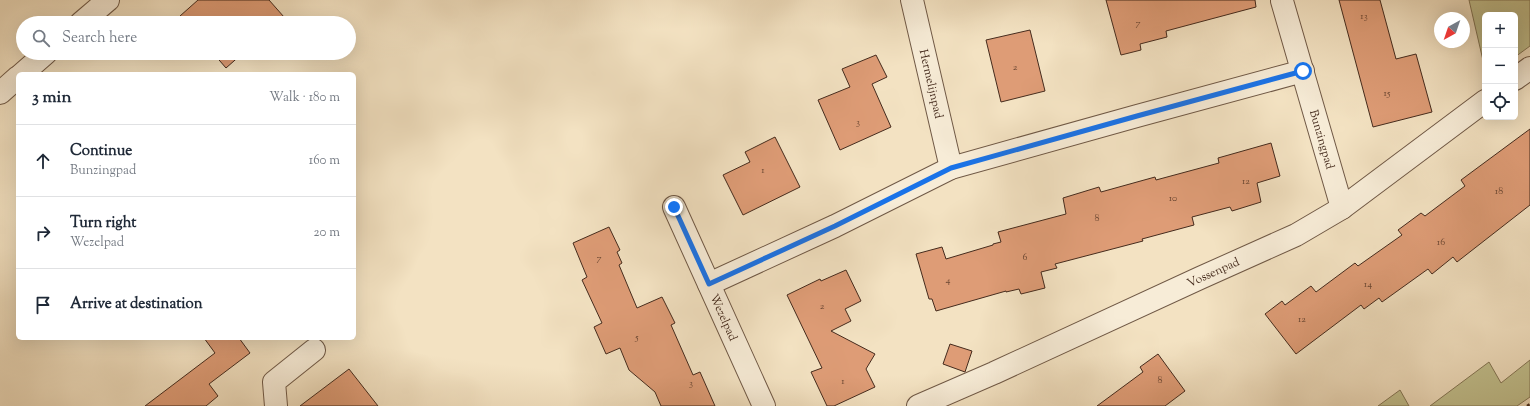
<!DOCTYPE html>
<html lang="en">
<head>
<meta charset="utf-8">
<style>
  body { margin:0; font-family:"Sorts Mill Goudy",serif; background:#f2f2f3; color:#1f2937 }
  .controls { position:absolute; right:12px; top:12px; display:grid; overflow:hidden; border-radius:6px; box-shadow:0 4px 16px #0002 }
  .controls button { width:36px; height:36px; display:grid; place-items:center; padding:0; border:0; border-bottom:1px solid #e0e1e3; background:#fff; color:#1f2937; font:20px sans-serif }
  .compass { position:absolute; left:1434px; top:12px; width:36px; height:36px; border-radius:50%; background:#fff; box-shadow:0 4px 16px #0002; rotate:220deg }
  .stop { position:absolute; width:12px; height:12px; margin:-9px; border:3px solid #1a73e8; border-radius:50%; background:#fff }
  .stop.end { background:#1a73e8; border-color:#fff; box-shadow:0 1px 4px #0008 }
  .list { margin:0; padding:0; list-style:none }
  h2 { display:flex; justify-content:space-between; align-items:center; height:52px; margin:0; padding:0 16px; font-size:17px }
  h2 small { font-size:13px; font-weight:400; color:#747a83 }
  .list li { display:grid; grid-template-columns:26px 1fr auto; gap:12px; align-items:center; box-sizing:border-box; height:72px; padding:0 16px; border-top:1px solid #e0e1e3 }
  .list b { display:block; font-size:15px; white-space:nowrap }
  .list p { margin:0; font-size:13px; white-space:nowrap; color:#747a83 }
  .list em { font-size:13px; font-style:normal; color:#747a83 }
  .icon { flex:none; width:22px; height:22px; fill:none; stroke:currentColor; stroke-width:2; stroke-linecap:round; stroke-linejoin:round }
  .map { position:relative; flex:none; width:1530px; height:406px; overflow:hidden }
  .search { position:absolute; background:#fff; box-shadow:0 4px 16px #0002; left:16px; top:16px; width:340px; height:44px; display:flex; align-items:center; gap:10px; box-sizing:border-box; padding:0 14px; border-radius:22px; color:#747a83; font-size:15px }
  .panel { position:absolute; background:#fff; box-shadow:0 4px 16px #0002; left:16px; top:72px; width:340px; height:268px; border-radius:6px }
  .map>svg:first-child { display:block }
</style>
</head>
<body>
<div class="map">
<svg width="1530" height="406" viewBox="0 0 1530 406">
  <rect width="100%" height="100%" fill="#f3e2c2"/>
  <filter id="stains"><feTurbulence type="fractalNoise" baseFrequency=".005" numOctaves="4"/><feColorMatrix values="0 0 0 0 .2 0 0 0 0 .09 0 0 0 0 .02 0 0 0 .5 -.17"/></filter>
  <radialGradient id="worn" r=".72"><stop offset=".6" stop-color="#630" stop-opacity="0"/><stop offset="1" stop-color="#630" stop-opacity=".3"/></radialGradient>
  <g fill="#c2c18f" stroke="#847656">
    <path d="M1469 0H1530V46L1515 57V15H1485V69Z"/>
    <path d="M1530 360V397L1517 406H1430L1489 362 1501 383Z"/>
    <path d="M1400 390 1409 406H1378Z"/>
  </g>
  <g fill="#de9c76" stroke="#452b1d">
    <path d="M198 0H269L284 17 276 23H187L180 16Z"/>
    <path d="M1106 0H1255L1256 7 1166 31 1167 37 1140 44 1141 50 1121 55Z"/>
    <path d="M1339 0H1380L1396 59 1416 54 1432 112 1373 127Z"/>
    <path d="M1030 30 1045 91 1001 102 986 40Z"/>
    <path d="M213 53H243L226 68Z"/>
    <path d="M876 55 887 77 872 84 891 127 840 150 818 100 850 87 842 69Z"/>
    <path d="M1530 129V205L1457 262 1453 257 1432 274 1428 269 1382 302 1379 298 1364 309 1361 305 1296 354 1265 314 1282 301 1285 305 1311 286 1316 292 1355 263 1358 266 1402 235 1398 230 1421 213 1425 216 1465 186 1461 180Z"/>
    <path d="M775 137 800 187 743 215 723 175 750 162 745 152Z"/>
    <path d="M1271 143 1280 176 1257 183 1261 202 1232 211 1230 207 1192 217 1194 225 1142 239 1143 241 1055 264 1057 268 1041 272 1045 288 1021 294 1019 289 1006 292V291L936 311 932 299H929L916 254 942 247 946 259 993 245V244L1001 242 998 232 1066 214 1063 198 1099 187 1101 192 1155 177 1156 180 1219 163 1218 158Z"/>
    <path d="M609 227 620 250 617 252 622 263 619 265 637 308 662 297 675 323 671 325 693 375 700 372 715 406H661L655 392 629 370 620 348 606 354 594 327 602 323 582 280 587 277 573 243Z"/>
    <path d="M846 270 861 301 845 309 851 321 831 331 875 354 866 369 875 387 834 406H827L811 372 822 368 787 295 820 279 821 281Z"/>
    <path d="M204 338H239L250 353 209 384 218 396 206 406H145L215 353Z"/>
    <path d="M950 344 972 351 965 372 943 364Z"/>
    <path d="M1158 354 1185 391 1165 406H1097L1143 372 1140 367Z"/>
    <path d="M349 369 378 406H300Z"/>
  </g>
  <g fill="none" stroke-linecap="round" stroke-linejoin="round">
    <g stroke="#705946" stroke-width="24">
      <g id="minor">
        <path id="s1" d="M912 0 951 168"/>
        <path id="s2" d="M1282 1 1342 208"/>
        <path d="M81 23 108 0"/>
        <path d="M22 74 46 53"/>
        <path d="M1515 79 1530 68"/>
        <path d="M0 93 18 77"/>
        <path id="s3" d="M674 207 764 406"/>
        <path d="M709 284 835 226 951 168 1137 116 1303 71"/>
        <path d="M276 406 274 382 314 350"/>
        <path id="s4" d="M918 406 994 373 1200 278 1296 235 1342 208 1485 101"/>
      </g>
    </g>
    <path stroke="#452b1d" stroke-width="2.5" stroke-dasharray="3 2" stroke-linecap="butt" d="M1527 406 1530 404"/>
    <use href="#minor" stroke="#f7ecd7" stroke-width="22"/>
  </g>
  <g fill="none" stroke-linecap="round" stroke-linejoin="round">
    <path stroke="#1a73e8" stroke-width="5" d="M674 207 709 284 835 226 951 168 1137 116 1303 71"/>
  </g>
  <g text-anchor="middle" stroke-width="3" stroke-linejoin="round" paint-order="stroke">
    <g font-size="10" fill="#6b4733">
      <text x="1364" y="19">13</text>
      <text x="1138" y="26">7</text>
      <text x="1015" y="70">2</text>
      <text x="1387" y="96">15</text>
      <text x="858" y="125">3</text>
      <text x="763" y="173">1</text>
      <text x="1246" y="184">12</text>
      <text x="1499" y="194">18</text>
      <text x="1173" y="201">10</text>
      <text x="1097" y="221">8</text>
      <text x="1441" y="245">16</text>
      <text x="1025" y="260">6</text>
      <text x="599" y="261">7</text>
      <text x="948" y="283">4</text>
      <text x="1368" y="287">14</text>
      <text x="822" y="309">2</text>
      <text x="1302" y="322">12</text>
      <text x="637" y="340">5</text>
      <text x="1160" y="383">8</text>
      <text x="843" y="384">1</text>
      <text x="691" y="386">3</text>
    </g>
    <g font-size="12" fill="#452b1d" stroke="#f7ecd7">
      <text dy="4" stroke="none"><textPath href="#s1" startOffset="86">Hermelijnpad</textPath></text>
      <text dy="4" stroke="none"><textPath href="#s2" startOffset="144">Bunzingpad</textPath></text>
      <text dy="4" stroke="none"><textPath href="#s4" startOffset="324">Vossenpad</textPath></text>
      <text dy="4" stroke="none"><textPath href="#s3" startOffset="121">Wezelpad</textPath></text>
    </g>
  </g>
  <rect width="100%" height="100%" filter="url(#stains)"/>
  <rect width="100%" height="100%" fill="url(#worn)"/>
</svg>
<div class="controls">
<button>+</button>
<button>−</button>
<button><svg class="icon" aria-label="locate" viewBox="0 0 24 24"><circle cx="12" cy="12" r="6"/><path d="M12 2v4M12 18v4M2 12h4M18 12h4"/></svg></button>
</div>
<svg class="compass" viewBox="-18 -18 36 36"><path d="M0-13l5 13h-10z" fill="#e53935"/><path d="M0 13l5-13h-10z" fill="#747a83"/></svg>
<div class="stop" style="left:1303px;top:71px"></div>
<div class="stop end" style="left:674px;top:207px"></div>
<div class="search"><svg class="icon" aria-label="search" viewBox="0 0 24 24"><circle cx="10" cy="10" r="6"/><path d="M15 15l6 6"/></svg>Search here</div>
<section class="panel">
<h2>3 min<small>Walk · 180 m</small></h2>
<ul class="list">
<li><svg class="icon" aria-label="ahead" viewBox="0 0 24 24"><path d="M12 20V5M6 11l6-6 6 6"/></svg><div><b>Continue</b><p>Bunzingpad</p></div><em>160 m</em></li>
<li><svg class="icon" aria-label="right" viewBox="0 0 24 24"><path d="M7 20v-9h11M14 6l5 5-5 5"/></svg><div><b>Turn right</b><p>Wezelpad</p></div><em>20 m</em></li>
<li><svg class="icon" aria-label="arrive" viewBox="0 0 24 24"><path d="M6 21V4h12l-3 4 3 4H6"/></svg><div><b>Arrive at destination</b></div></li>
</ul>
</section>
</div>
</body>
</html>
